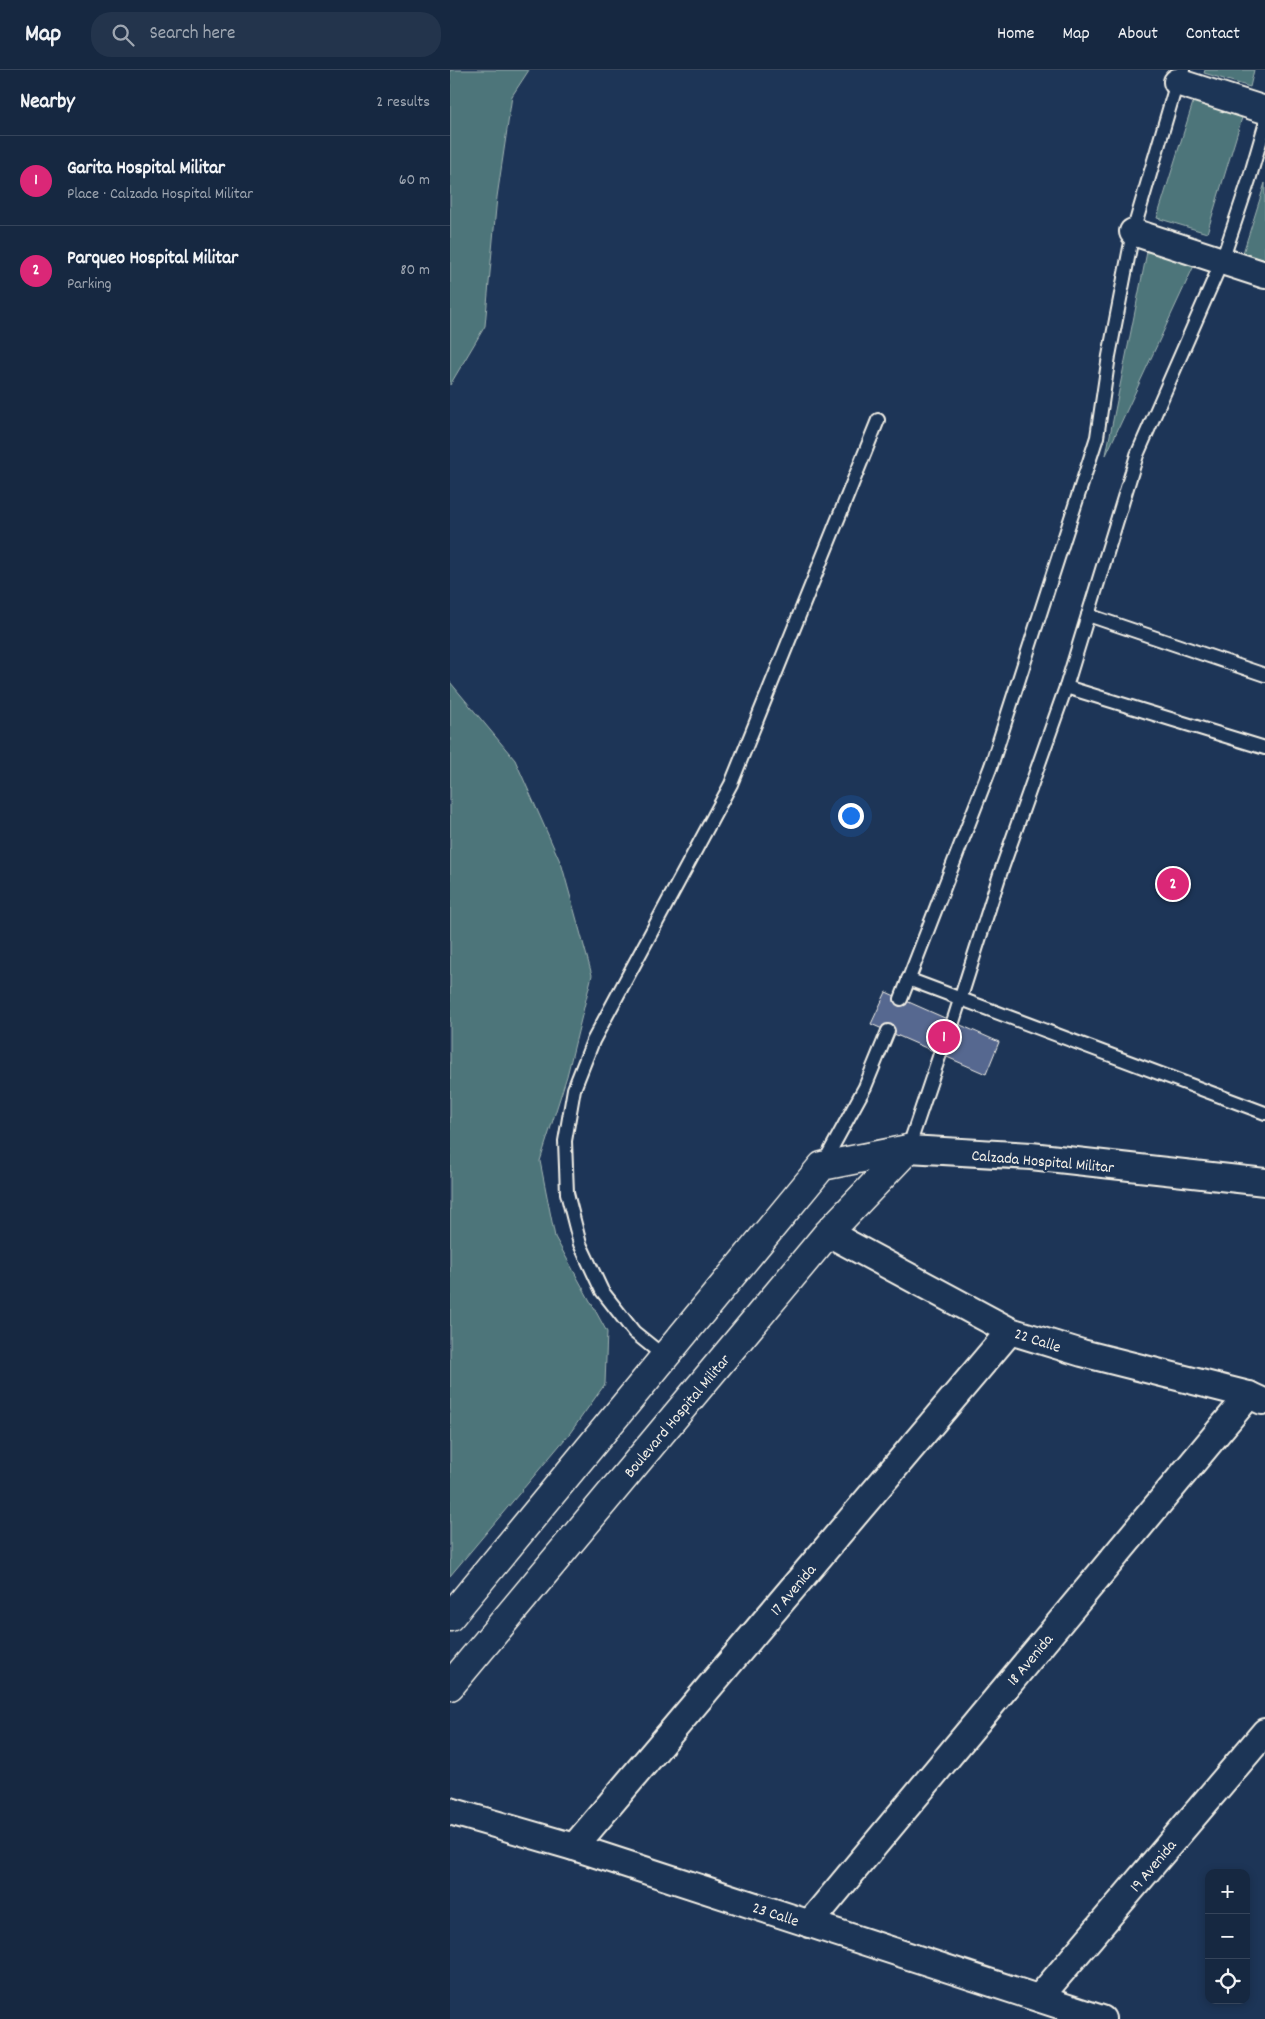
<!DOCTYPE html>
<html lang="en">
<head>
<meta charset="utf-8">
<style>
  body { margin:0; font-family:Dekko,sans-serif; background:#23344c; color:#f1f3f6 }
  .controls { position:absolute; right:15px; bottom:15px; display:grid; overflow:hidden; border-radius:10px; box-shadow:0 2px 8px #0003 }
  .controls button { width:45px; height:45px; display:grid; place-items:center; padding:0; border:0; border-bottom:1px solid #35445a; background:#162841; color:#f1f3f6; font:25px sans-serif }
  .you { position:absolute; left:400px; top:745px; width:18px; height:18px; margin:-12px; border:4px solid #fff; border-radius:50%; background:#1a73e8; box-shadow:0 0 0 8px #1a73e833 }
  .badge { display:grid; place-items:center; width:32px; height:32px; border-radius:50%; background:#db2777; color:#fff; font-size:16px; font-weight:700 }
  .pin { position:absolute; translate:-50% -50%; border:2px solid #fff; box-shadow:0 1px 5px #0006 }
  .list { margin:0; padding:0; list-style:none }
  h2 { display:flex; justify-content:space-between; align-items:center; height:65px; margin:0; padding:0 20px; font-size:21px }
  h2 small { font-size:16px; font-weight:400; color:#9ea6b1 }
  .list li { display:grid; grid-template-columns:32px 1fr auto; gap:15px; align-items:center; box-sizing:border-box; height:90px; padding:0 20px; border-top:1px solid #35445a }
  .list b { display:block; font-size:19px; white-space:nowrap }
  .list p { margin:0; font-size:16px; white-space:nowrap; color:#9ea6b1 }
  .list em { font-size:16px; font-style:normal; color:#9ea6b1 }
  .icon { flex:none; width:28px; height:28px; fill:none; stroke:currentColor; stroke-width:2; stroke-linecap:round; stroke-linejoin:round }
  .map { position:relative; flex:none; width:815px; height:1949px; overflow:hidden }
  header { display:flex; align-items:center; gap:30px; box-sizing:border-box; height:70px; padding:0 25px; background:#162841; border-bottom:1px solid #35445a }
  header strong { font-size:24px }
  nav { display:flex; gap:28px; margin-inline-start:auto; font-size:18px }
  .search { width:350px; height:45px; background:#23344c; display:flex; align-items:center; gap:12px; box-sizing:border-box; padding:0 18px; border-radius:20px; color:#9ea6b1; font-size:19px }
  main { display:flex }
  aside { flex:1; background:#162841 }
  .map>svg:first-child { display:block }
</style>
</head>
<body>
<header>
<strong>Map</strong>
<div class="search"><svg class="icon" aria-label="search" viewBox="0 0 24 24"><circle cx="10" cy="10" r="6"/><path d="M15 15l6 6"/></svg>Search here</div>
<nav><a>Home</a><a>Map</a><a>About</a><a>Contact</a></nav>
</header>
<main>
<aside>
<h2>Nearby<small>2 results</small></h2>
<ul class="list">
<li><span class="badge">1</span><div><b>Garita Hospital Militar</b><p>Place · Calzada Hospital Militar</p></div><em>60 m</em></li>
<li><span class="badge">2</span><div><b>Parqueo Hospital Militar</b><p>Parking</p></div><em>80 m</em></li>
</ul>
</aside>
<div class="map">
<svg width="815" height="1949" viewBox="0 0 815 1949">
  <rect width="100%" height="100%" fill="#1d3557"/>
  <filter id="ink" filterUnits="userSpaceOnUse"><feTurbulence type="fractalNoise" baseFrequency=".02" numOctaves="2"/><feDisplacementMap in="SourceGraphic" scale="10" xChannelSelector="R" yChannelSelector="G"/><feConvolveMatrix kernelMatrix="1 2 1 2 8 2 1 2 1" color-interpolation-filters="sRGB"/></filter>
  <g filter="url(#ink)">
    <g fill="#4d757a" stroke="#a0b3b1">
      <path d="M0 0H79L62 26 47 127 35 256 0 315Z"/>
      <path d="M755 0H804L800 17 754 3Z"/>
      <path d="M745 26 794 41 757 163 707 148Z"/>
      <path d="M815 113V190L793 183Z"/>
      <path d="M699 172 748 187 656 385Z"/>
      <path d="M0 612 65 690 112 796 142 905 117 1006 90 1091 105 1167 157 1262 155 1314 120 1363 0 1506Z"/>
    </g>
    <path fill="#576890" stroke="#f4f1e8" d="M436 922 549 972 536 1004 421 954Z"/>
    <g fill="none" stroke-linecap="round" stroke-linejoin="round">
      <g stroke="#f4f1e8" stroke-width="16">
        <g id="service">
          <path d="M638 545 815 605"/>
          <path d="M616 617 815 678"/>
          <path d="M458 909 815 1043"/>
          <path d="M451 929 541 696 647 367 659 286 683 162 727 12 733 0"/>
          <path d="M503 952 550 804 616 617 687 385 772 191 799 110 815 55"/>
          <path d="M458 1079 490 984"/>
          <path d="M372 1096 415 1017 438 961"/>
          <path d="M215 1287 184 1262 152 1221 130 1174 117 1123 115 1071 124 1019 143 971 281 714 428 350"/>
        </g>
      </g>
      <g stroke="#f4f1e8" stroke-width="30">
        <g id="minor">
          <path d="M727 12 815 40"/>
          <path d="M683 162 815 205"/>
          <path d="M458 1079 581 1086 815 1112"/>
          <path d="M378 1163 560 1261 632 1283 799 1325 812 1331"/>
          <path d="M0 1741 124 1777 652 1949"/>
          <path d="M124 1777 560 1261"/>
          <path d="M359 1854 799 1325"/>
          <path d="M589 1928 815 1662"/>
        </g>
      </g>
      <g stroke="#f4f1e8" stroke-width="31">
        <g id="secondary">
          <path d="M0 1547 372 1096 458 1079"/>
          <path d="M0 1616 378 1163 458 1079"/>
        </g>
      </g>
      <use href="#service" stroke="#1d3557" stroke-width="12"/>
      <use href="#minor" stroke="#1d3557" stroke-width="26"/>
      <use href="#secondary" stroke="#1d3557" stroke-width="28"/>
    </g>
  </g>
  <g text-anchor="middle" stroke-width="4" stroke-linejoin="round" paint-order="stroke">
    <g font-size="16" fill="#f4f1e8" stroke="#1d3557">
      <text transform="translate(593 1090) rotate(5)" y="6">Calzada Hospital Militar</text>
      <text transform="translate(588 1269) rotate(18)" y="6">22 Calle</text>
      <text transform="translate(226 1345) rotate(-50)" y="6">Boulevard Hospital Militar</text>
      <text transform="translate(342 1519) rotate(-50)" y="6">17 Avenida</text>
      <text transform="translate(579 1589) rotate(-50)" y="6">18 Avenida</text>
      <text transform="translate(702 1795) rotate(-50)" y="6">19 Avenida</text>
      <text transform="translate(326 1843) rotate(18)" y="6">23 Calle</text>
    </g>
  </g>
</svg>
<div class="controls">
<button>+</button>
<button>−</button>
<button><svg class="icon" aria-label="locate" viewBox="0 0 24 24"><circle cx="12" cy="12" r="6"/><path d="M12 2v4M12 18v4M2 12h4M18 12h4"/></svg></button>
</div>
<div class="you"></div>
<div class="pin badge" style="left:494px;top:967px">1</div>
<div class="pin badge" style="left:723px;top:814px">2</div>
</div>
</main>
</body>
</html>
